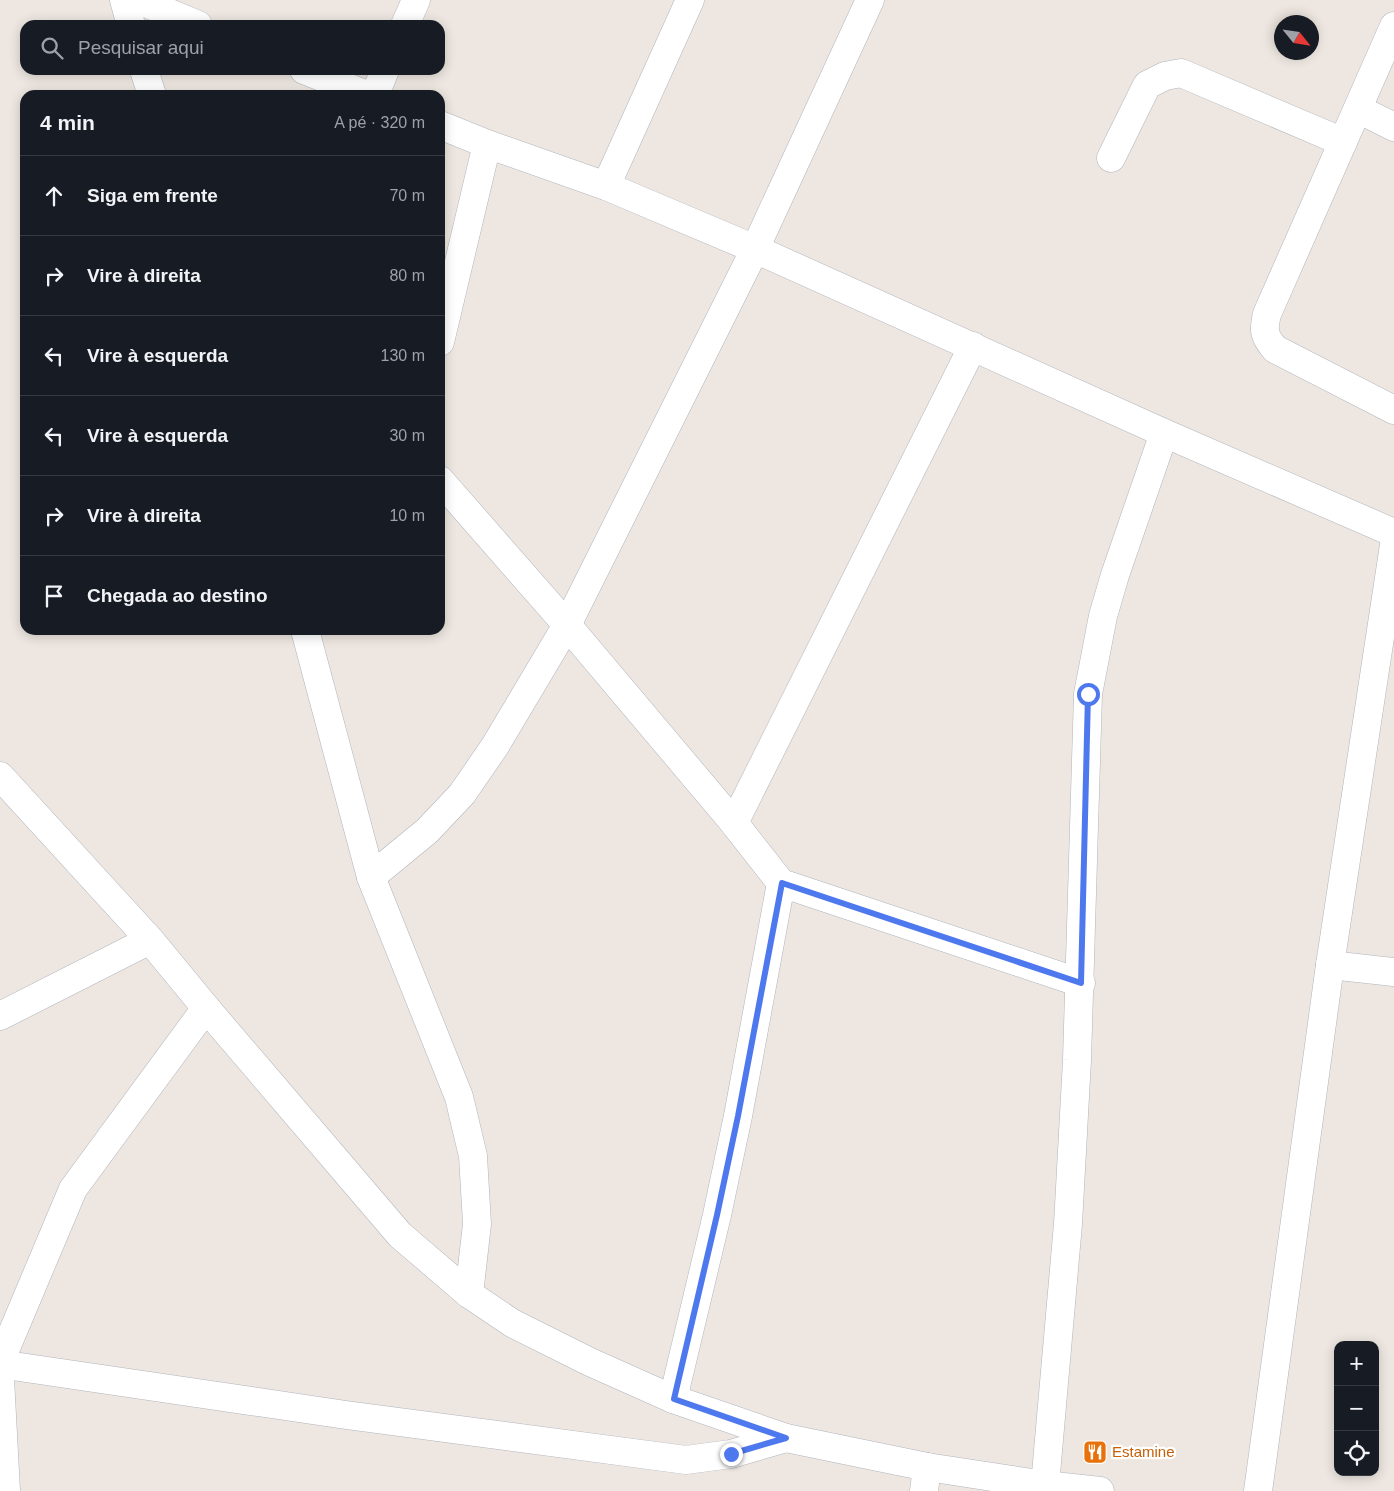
<!DOCTYPE html>
<html lang="pt">
<head>
<meta charset="utf-8">
<style>
  body { margin:0; font-family:Arial,sans-serif; background:#242831; color:#f1f3f6 }
  .controls { position:absolute; right:15px; bottom:15px; display:grid; overflow:hidden; border-radius:10px; box-shadow:0 2px 12px #0003 }
  .controls button { width:45px; height:45px; display:grid; place-items:center; padding:0; border:0; border-bottom:1px solid #363941; background:#171b24; color:#f1f3f6; font:25px sans-serif }
  .compass { position:absolute; left:1274px; top:15px; width:45px; height:45px; border-radius:50%; background:#171b24; box-shadow:0 2px 12px #0003; rotate:120deg }
  .stop { position:absolute; width:15px; height:15px; margin:-11px; border:4px solid #4e78ee; border-radius:50%; background:#fff }
  .stop.end { background:#4e78ee; border-color:#fff; box-shadow:0 1px 5px #0008 }
  .list { margin:0; padding:0; list-style:none }
  h2 { display:flex; justify-content:space-between; align-items:center; height:65px; margin:0; padding:0 20px; font-size:21px }
  h2 small { font-size:16px; font-weight:400; color:#9ea1a6 }
  .list li { display:grid; grid-template-columns:32px 1fr auto; gap:15px; align-items:center; box-sizing:border-box; height:80px; padding:0 20px; border-top:1px solid #363941 }
  .list b { display:block; font-size:19px; white-space:nowrap }
  .list em { font-size:16px; font-style:normal; color:#9ea1a6 }
  .icon { flex:none; width:28px; height:28px; fill:none; stroke:currentColor; stroke-width:2; stroke-linecap:round; stroke-linejoin:round }
  .map { position:relative; flex:none; width:1394px; height:1491px; overflow:hidden }
  .search { position:absolute; background:#171b24; box-shadow:0 2px 12px #0003; left:20px; top:20px; width:425px; height:55px; display:flex; align-items:center; gap:12px; box-sizing:border-box; padding:0 18px; border-radius:15px; color:#9ea1a6; font-size:19px }
  .panel { position:absolute; background:#171b24; box-shadow:0 2px 12px #0003; left:20px; top:90px; width:425px; height:545px; border-radius:15px }
  .map>svg:first-child { display:block }
</style>
</head>
<body>
<div class="map">
<svg width="1394" height="1491" viewBox="0 0 1394 1491">
  <rect width="100%" height="100%" fill="#eee7e1"/>
  <g fill="none" stroke-linecap="round" stroke-linejoin="round">
    <g stroke="#b1b4bc" stroke-width="29">
      <g id="minor">
        <path d="M124 0 131 25"/>
        <path d="M139 0 198 25"/>
        <path d="M405 25 416 0"/>
        <path d="M1394 26 1267 314C1263 331 1264 336 1275 349L1394 410"/>
        <path d="M144 70 152 95"/>
        <path d="M304 70 367 95"/>
        <path d="M375 95 385 70"/>
        <path d="M1358 109 1394 127"/>
        <path d="M440 125 487 144 606 186 755 249 1164 433 1394 533"/>
        <path d="M1111 158 1147 85 1165 76 1181 73 1343 142"/>
        <path d="M606 186 690 0"/>
        <path d="M440 342 487 144"/>
        <path d="M440 480 567 625 734 823 781 883 1081 983"/>
        <path d="M305 630 371 877 459 1097 473 1156 477 1224 469 1294"/>
        <path d="M0 776 150 940 206 1008 400 1235 469 1294 512 1323 590 1362 673 1399 786 1438 927 1467 1045 1485 1100 1491"/>
        <path d="M734 823 973 346"/>
        <path d="M371 877 427 831 462 794 495 746 567 625 755 249 870 0"/>
        <path d="M1330 965 1394 972"/>
        <path d="M0 1016 150 940"/>
        <path d="M0 1362 73 1189 206 1008"/>
        <path d="M0 1364 346 1415 686 1460 731 1454 786 1438"/>
        <path d="M0 1378 6 1491"/>
        <path d="M673 1399 717 1215 738 1116 781 883"/>
        <path d="M1045 1485 1068 1224 1077 1060 1088 694 1103 616 1115 575 1164 433"/>
        <path d="M924 1491 927 1467"/>
        <path d="M1258 1491 1330 965 1394 545"/>
      </g>
    </g>
    <use href="#minor" stroke="#fff" stroke-width="28"/>
  </g>
  <g fill="none" stroke-linecap="round" stroke-linejoin="round">
    <path stroke="#4e78ee" stroke-width="6" d="M731 1454 786 1438 674 1399 717 1215 738 1116 782 883 1081 983 1088 694"/>
  </g>
  <defs>
    <g id="restaurant-square" transform="scale(1.25)"><rect x="-9" y="-9" width="18" height="18" rx="4" fill="#e8710a" stroke="#fff"/><path d="M-5-6h1v4h1v-4h1v4h1v-4h1v5L-1.5 .5V6h-2V.5L-5-1ZM5-6V6H3V1.5H1.5Q1.5-4 5-6Z" fill="#fff"/></g>
  </defs>
  <g fill-rule="evenodd">
    <use href="#restaurant-square" x="1095" y="1452"/>
  </g>
  <g text-anchor="middle" stroke-width="4.5" stroke-linejoin="round" paint-order="stroke">
    <g font-size="15" fill="#c56008" stroke="#fff" text-anchor="start">
      <text x="1112" y="1457">Estamine</text>
    </g>
  </g>
</svg>
<div class="controls">
<button>+</button>
<button>−</button>
<button><svg class="icon" aria-label="locate" viewBox="0 0 24 24"><circle cx="12" cy="12" r="6"/><path d="M12 2v4M12 18v4M2 12h4M18 12h4"/></svg></button>
</div>
<svg class="compass" viewBox="-18 -18 36 36"><path d="M0-13l5 13h-10z" fill="#e53935"/><path d="M0 13l5-13h-10z" fill="#9ea1a6"/></svg>
<div class="stop" style="left:1088px;top:694px"></div>
<div class="stop end" style="left:731px;top:1454px"></div>
<div class="search"><svg class="icon" aria-label="search" viewBox="0 0 24 24"><circle cx="10" cy="10" r="6"/><path d="M15 15l6 6"/></svg>Pesquisar aqui</div>
<section class="panel">
<h2>4 min<small>A pé · 320 m</small></h2>
<ul class="list">
<li><svg class="icon" aria-label="ahead" viewBox="0 0 24 24"><path d="M12 20V5M6 11l6-6 6 6"/></svg><div><b>Siga em frente</b></div><em>70 m</em></li>
<li><svg class="icon" aria-label="right" viewBox="0 0 24 24"><path d="M7 20v-9h11M14 6l5 5-5 5"/></svg><div><b>Vire à direita</b></div><em>80 m</em></li>
<li><svg class="icon" aria-label="left" viewBox="0 0 24 24"><path d="M17 20v-9H6M10 6l-5 5 5 5"/></svg><div><b>Vire à esquerda</b></div><em>130 m</em></li>
<li><svg class="icon" aria-label="left" viewBox="0 0 24 24"><path d="M17 20v-9H6M10 6l-5 5 5 5"/></svg><div><b>Vire à esquerda</b></div><em>30 m</em></li>
<li><svg class="icon" aria-label="right" viewBox="0 0 24 24"><path d="M7 20v-9h11M14 6l5 5-5 5"/></svg><div><b>Vire à direita</b></div><em>10 m</em></li>
<li><svg class="icon" aria-label="arrive" viewBox="0 0 24 24"><path d="M6 21V4h12l-3 4 3 4H6"/></svg><div><b>Chegada ao destino</b></div></li>
</ul>
</section>
</div>
</body>
</html>
